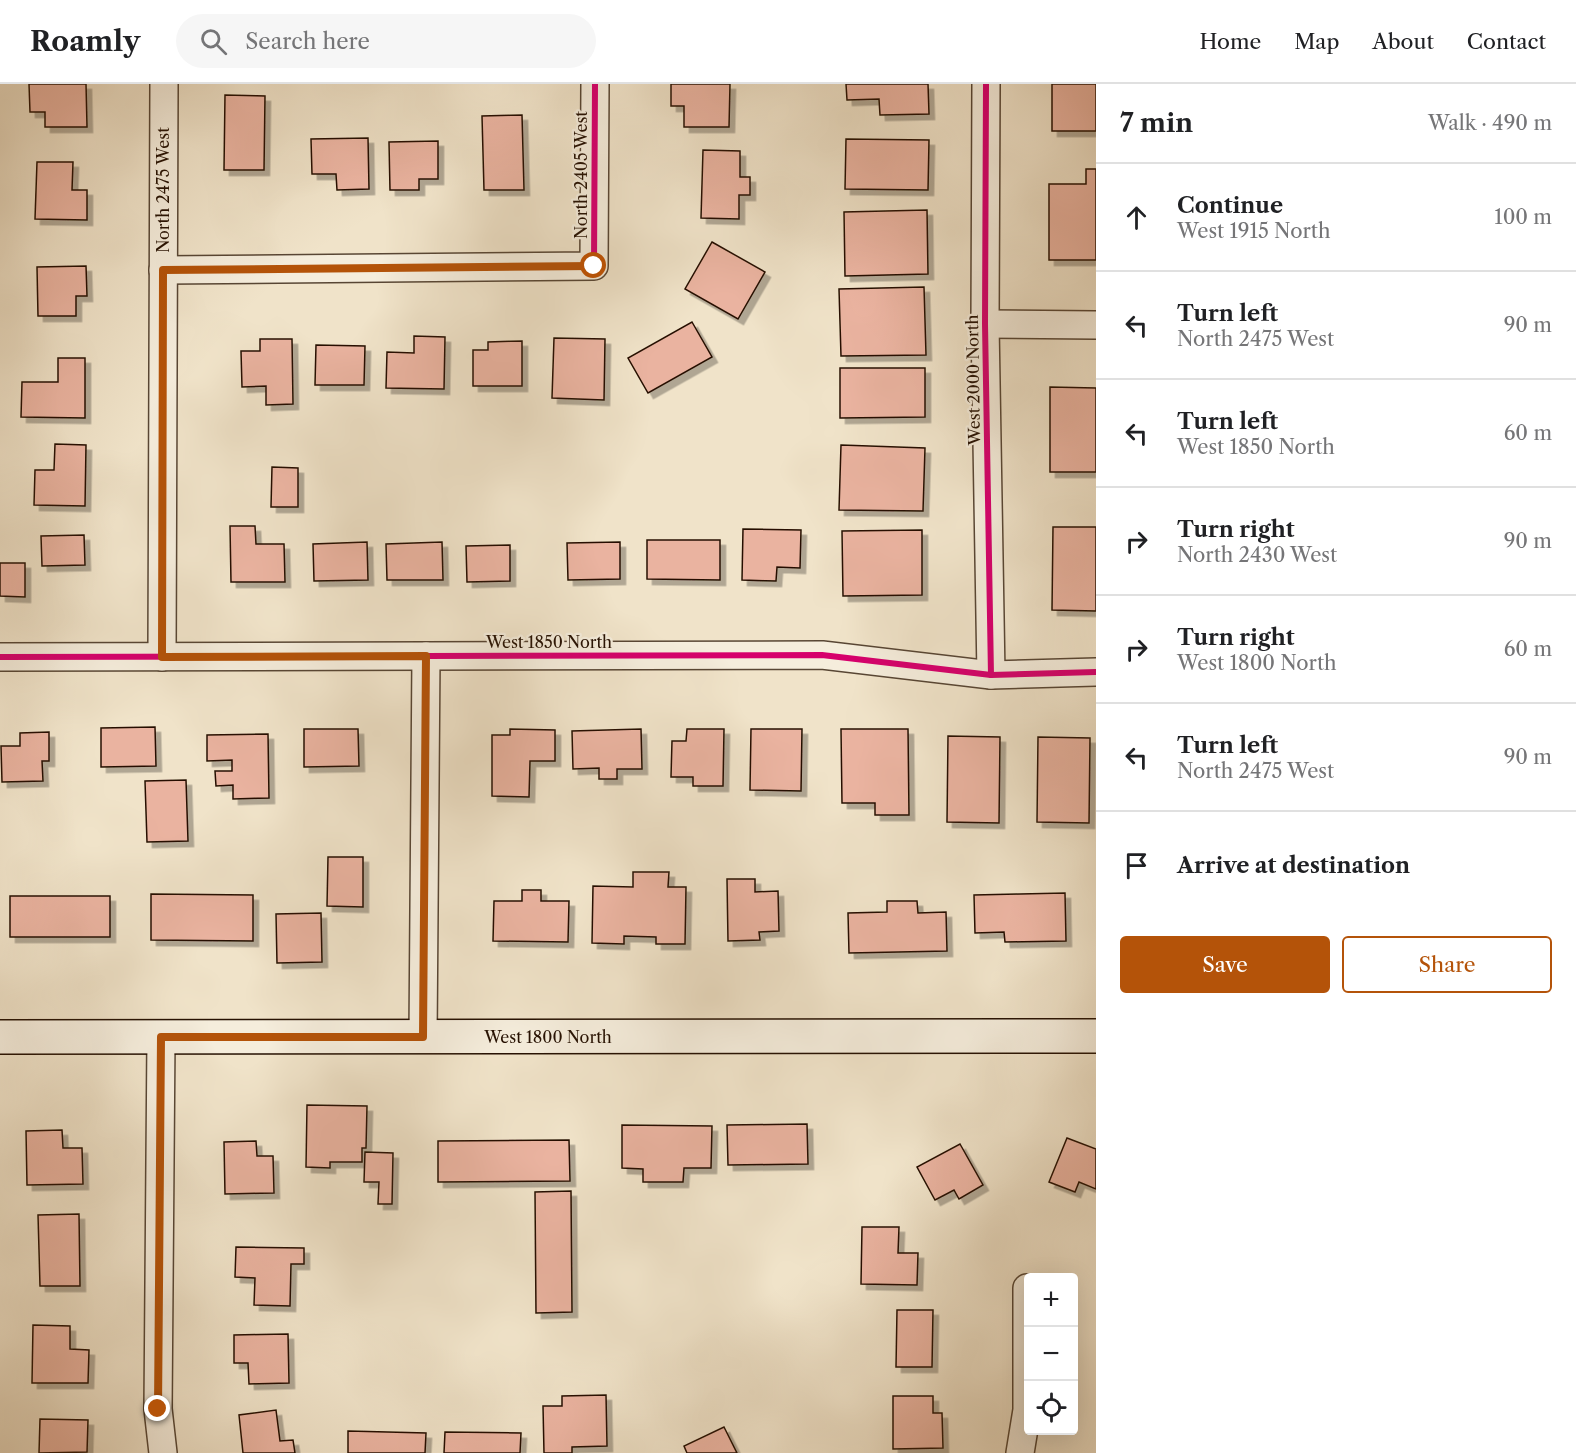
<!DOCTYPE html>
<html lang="en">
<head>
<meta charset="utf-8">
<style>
  body { margin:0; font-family:"Libre Caslon Text",serif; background:#f6f6f6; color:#202124 }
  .controls { position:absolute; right:18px; bottom:18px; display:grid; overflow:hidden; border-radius:6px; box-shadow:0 6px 24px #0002 }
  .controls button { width:54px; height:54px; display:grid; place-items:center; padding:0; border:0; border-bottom:2px solid #e0e0e0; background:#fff; color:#202124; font:30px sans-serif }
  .stop { position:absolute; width:18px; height:18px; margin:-14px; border:4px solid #b45309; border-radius:50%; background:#fff }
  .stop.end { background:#b45309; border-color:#fff; box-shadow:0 2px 6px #0008 }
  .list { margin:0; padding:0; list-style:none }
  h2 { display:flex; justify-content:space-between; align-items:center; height:78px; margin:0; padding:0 24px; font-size:26px }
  h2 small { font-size:20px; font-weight:400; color:#757577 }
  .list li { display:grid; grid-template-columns:39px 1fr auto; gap:18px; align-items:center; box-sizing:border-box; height:108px; padding:0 24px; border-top:2px solid #e0e0e0 }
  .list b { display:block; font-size:22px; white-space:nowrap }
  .list p { margin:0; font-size:20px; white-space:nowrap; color:#757577 }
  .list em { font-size:20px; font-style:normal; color:#757577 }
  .actions { display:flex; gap:12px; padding:18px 24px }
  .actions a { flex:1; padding:14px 0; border:2px solid #b45309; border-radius:6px; text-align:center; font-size:21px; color:#b45309 }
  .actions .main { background:#b45309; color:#fff }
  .icon { flex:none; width:33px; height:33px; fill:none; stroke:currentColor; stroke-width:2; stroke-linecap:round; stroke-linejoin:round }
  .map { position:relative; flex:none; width:1096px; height:1369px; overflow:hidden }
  header { display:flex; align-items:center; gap:36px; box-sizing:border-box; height:84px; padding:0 30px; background:#fff; border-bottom:2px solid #e0e0e0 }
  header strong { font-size:28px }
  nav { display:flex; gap:33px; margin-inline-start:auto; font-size:21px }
  .search { width:420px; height:54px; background:#f6f6f6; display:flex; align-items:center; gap:15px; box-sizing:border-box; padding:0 21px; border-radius:33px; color:#757577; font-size:22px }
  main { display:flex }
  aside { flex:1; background:#fff }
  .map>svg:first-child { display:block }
</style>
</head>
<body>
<header>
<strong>Roamly</strong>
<div class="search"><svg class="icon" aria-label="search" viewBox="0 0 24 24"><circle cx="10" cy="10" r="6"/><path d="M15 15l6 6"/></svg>Search here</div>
<nav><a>Home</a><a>Map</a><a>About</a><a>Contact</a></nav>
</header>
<main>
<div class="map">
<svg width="1096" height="1369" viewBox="0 0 1096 1369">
  <defs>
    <filter id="shadow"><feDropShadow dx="5.5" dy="5.5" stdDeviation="0" flood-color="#0004"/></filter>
  </defs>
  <rect width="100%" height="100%" fill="#f0e3c9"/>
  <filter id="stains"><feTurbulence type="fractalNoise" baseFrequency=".00333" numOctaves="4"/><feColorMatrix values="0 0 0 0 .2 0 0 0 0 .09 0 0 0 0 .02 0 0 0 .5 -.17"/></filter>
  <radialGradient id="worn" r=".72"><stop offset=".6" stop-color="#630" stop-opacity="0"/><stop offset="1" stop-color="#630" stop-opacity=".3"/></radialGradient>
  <g fill="#eab3a0" stroke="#261102" stroke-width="1.5" filter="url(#shadow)">
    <path d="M29 0H86L87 43H45V28H30Z"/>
    <path d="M671 0H730L729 43H684V22H671Z"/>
    <path d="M846 0H928L929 30 880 31 879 15 847 16Z"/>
    <rect x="1052" y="0" width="44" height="47"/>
    <path d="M225 11 265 12 264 86H224Z"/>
    <path d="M522 31 524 106H484L482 32Z"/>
    <path d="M368 54 369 105 337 106 336 90H312L311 55Z"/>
    <path d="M846 55 929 56 928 106 845 105Z"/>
    <path d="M438 57V95H419V106H390L389 58Z"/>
    <path d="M703 66 740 67V93H750V111H739V135L701 134Z"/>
    <path d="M37 78H73L72 106H87V136L35 135Z"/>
    <path d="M1086 85H1096V176H1049V100H1086Z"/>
    <path d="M927 126 928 190 845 192 844 128Z"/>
    <path d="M712 158 765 188 738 235 685 205Z"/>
    <path d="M86 182 87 212H76V232H38L37 183Z"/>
    <path d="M924 203 926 271 841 272 839 205Z"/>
    <path d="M692 238 712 273 648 309 628 274Z"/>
    <path d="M414 252 445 253 444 305 386 304 387 268 414 269Z"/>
    <path d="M554 254 605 255 604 316 552 314Z"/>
    <path d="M260 255H292L293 320 266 321V302L242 303 241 267H260Z"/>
    <path d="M522 257V302H473V266H488V258Z"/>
    <path d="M316 261 365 262 364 301H315Z"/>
    <path d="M58 274H85V334L21 333 22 298H58Z"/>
    <path d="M840 284H925V333L840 334Z"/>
    <path d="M1050 303 1096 304V388H1050Z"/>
    <path d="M55 360 86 361 85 422 34 421 35 386H54Z"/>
    <path d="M841 361 925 364 923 427 839 426Z"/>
    <path d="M272 383 298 384V423H271Z"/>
    <path d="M230 442H255L256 460H284L285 498H231Z"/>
    <path d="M1053 443H1096V527L1052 526Z"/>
    <path d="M743 445 801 446 800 484 777 483 776 497 742 496Z"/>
    <path d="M922 446V511L843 512 842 447Z"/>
    <path d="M84 451 85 481 42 482 41 452Z"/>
    <path d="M647 456H720V496L647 495Z"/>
    <path d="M367 458 368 496 314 497 313 460Z"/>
    <path d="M442 458 443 496H387L386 460Z"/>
    <path d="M620 458V495L568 496 567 459Z"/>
    <path d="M510 461V497L467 498 466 462Z"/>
    <path d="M0 479H25V513L0 512Z"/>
    <path d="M155 643 156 682 101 683V644Z"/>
    <path d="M304 645H358L359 682 304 683Z"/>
    <path d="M510 645 555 646V677H530L529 713 492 712V651H510Z"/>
    <path d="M641 645 642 685H617V695H599V684L573 685 572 647Z"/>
    <path d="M687 645H724L723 702H693V693H671L672 657H686Z"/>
    <path d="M751 645H802L801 707 750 706Z"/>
    <path d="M841 645H908L909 731H875V719H842Z"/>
    <path d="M49 648V677H42L43 697 2 698 1 662H20V649Z"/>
    <path d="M268 650 269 714 233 715V701L216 702 215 687H232V676L207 677V651Z"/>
    <path d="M948 652 1000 653 999 739 947 738Z"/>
    <path d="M1038 653 1090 654 1089 739 1037 738Z"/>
    <path d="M186 696 188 757 147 758 145 697Z"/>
    <path d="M328 773H363V823L327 822Z"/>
    <path d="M633 788H669L668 803H686L685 860H656V853L624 852V860L592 859 593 802 633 803Z"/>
    <path d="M727 795H755V808L778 807 779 847 759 848 760 856 728 857Z"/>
    <path d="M522 806H541V817H569L568 858 493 857 494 817H522Z"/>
    <path d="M1065 809 1066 857 1005 858 1004 848 975 849 974 811Z"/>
    <path d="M151 810 253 811V857L151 856Z"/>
    <rect x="10" y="812" width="100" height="41"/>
    <path d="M887 817H917L918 829 946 828 947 867 849 869 848 829 887 828Z"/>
    <path d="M321 829 322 878 277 879 276 830Z"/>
    <path d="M307 1021 367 1022 366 1064H362V1078H330V1084L306 1083Z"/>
    <path d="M807 1040 808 1080 728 1081 727 1041Z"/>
    <path d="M622 1041 712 1042 711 1084H684L683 1098H643V1085L622 1084Z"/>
    <path d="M62 1046 63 1064H82L83 1100 27 1101 26 1047Z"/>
    <path d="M1067 1054 1096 1065V1105L1079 1098 1075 1108 1049 1098Z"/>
    <path d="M569 1056 570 1097 438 1098V1057Z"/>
    <path d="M256 1057 257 1072H273L274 1109 225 1110 224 1058Z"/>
    <path d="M960 1060 983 1101 959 1115 954 1106 935 1116 917 1083Z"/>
    <path d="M365 1068 393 1069 392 1120H378L379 1098H364Z"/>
    <path d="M571 1107 572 1228 536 1229 535 1108Z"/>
    <path d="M79 1130 80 1202H40L38 1131Z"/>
    <path d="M862 1143H899L898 1169H918L917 1201 861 1200Z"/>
    <path d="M236 1163 304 1164V1180H291L290 1222 254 1221 255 1194 235 1193Z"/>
    <path d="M897 1226H933L932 1283H896Z"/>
    <path d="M33 1241 70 1242V1265L89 1266 88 1299H32Z"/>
    <path d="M288 1250 289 1299 249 1300 248 1279H234V1251Z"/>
    <path d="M606 1311 607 1362 572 1363V1369H544L543 1322H562V1312Z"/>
    <path d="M893 1312H933V1329H942L943 1364 893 1365Z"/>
    <path d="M276 1326 280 1357 293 1356 295 1369H243L239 1331Z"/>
    <path d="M40 1335 88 1336 87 1368 39 1369Z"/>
    <path d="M724 1343 737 1369H687L684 1362Z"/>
    <path d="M348 1347 426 1349 425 1369H348Z"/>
    <path d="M445 1348 521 1349 520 1369H444Z"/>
  </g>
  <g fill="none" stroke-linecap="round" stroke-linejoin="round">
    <g stroke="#584634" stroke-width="30">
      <g id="street">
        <path d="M986 0 985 240 991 591"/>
        <path d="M163 186 594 182 595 0"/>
        <path d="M985 240 1096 241"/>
        <path d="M0 573 822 571 991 591 1096 588"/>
        <path d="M162 573 164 0"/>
        <path d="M161 953 158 1325 163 1369"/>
        <path d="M423 953 426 572"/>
        <path d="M1020 1369 1027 1326V1204"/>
      </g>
    </g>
    <g stroke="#261102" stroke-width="36">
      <path id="secondary" d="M0 953 1096 952"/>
    </g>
    <use href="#street" stroke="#f5eddc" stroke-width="27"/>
    <use href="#secondary" stroke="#f5eddc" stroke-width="33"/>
    <g stroke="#f5eddc" stroke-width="10">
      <g id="cycleway">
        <path d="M986 0 985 240 991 591"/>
        <path d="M163 186 594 182 595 0"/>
        <path d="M0 573 822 571 991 591 1096 588"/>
      </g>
    </g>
    <use href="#cycleway" stroke="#d6006c" stroke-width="6"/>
  </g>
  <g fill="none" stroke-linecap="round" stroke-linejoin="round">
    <path stroke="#b45309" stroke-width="8" d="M158 1325 161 953H423L426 572 162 573 163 186 594 182"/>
  </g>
  <g text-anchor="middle" stroke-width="4.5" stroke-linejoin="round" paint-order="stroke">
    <g font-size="16" fill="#261102" stroke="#f5eddc">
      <text transform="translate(581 91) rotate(-90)" y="6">North 2405 West</text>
      <text transform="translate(163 106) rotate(-90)" y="6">North 2475 West</text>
      <text transform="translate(973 296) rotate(-91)" y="6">West 2000 North</text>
      <text x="549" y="564">West 1850 North</text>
      <text x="548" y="959">West 1800 North</text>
    </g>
  </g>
  <rect width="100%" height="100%" filter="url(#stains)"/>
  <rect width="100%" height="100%" fill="url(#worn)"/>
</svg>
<div class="controls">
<button>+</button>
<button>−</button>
<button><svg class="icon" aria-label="locate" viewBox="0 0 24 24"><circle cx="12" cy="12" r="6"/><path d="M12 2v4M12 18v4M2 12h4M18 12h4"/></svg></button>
</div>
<div class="stop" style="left:594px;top:182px"></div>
<div class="stop end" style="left:158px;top:1325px"></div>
</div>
<aside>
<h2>7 min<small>Walk · 490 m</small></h2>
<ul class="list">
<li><svg class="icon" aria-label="ahead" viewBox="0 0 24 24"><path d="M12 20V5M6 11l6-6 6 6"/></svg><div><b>Continue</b><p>West 1915 North</p></div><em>100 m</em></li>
<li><svg class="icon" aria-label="left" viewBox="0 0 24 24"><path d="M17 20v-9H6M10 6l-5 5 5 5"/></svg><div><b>Turn left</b><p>North 2475 West</p></div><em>90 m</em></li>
<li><svg class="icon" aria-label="left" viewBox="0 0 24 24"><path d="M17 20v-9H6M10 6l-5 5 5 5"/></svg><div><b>Turn left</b><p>West 1850 North</p></div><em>60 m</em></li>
<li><svg class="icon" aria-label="right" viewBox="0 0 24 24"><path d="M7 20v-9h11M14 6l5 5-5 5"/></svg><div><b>Turn right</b><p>North 2430 West</p></div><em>90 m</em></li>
<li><svg class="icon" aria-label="right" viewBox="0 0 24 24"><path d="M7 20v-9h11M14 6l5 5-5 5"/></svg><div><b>Turn right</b><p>West 1800 North</p></div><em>60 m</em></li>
<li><svg class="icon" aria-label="left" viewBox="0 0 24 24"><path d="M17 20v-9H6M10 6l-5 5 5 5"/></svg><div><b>Turn left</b><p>North 2475 West</p></div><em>90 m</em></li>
<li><svg class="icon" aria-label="arrive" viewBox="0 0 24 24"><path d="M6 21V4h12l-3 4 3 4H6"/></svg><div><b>Arrive at destination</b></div></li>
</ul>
<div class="actions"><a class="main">Save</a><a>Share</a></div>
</aside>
</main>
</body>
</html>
